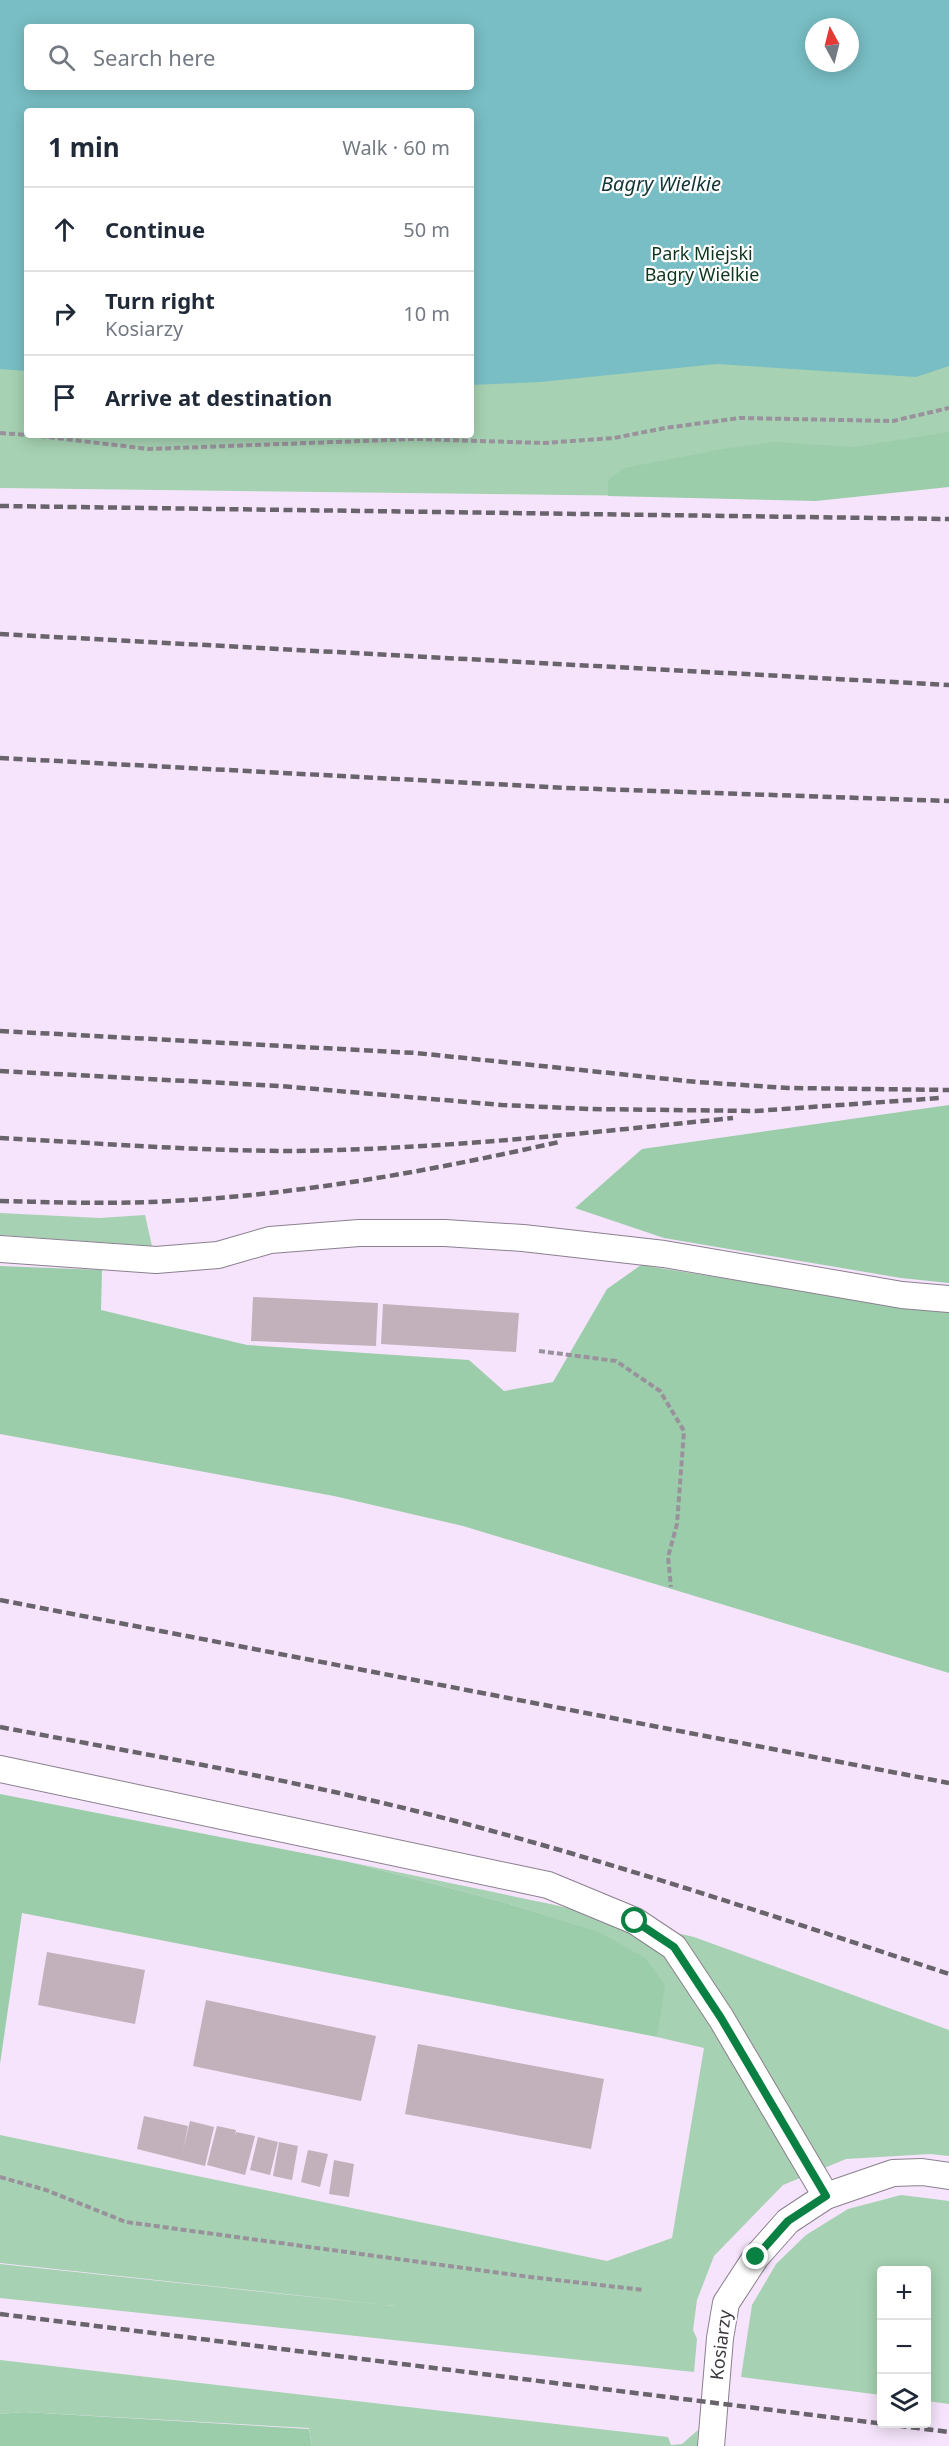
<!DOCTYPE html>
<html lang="en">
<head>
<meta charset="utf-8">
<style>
  body { margin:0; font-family:"Noto Sans",sans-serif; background:#f6f6f7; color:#1f2937 }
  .controls { position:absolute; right:18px; bottom:18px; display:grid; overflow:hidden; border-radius:6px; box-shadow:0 3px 15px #0003 }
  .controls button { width:54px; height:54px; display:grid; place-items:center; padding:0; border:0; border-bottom:2px solid #e0e1e3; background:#fff; color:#1f2937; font:30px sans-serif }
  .compass { position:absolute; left:805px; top:18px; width:54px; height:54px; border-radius:50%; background:#fff; box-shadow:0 3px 15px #0003; rotate:353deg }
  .stop { position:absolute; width:18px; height:18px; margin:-14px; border:4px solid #0b8043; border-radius:50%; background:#fff }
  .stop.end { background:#0b8043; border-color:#fff; box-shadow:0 2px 6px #0008 }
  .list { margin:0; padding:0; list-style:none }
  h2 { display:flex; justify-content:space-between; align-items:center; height:78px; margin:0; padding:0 24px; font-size:26px }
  h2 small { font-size:20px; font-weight:400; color:#747a83 }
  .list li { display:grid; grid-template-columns:39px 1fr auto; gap:18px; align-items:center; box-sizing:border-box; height:84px; padding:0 24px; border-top:2px solid #e0e1e3 }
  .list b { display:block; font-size:22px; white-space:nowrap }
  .list p { margin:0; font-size:20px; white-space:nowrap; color:#747a83 }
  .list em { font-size:20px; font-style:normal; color:#747a83 }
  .icon { flex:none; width:33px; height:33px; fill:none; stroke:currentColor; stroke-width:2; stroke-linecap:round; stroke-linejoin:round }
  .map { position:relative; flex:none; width:949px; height:2446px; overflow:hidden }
  .search { position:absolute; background:#fff; box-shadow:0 3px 15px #0003; left:24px; top:24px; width:450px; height:66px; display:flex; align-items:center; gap:15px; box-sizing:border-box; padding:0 21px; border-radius:6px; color:#747a83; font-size:22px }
  .panel { position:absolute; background:#fff; box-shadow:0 3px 15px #0003; left:24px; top:108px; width:450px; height:330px; border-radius:6px }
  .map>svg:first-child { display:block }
</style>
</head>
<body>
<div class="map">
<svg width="949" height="2446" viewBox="0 0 949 2446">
  <rect width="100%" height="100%" fill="#fbf1fe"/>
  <path fill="#f5e4fb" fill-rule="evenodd" d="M949 473V2446H0V488L723 497ZM882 2270H926V2424H882Z"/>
  <g fill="#a6d1b2" fill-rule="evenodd">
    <path d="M0 0H949V480L723 497 0 488ZM27 27H471V87H27ZM814 27H850V63H814ZM27 111H471V435H27Z"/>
    <path d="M0 1213 100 1218 145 1215 152 1246 0 1235Z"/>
    <path d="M349 1862 555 1905 694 1937 949 2030V2156L930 2154 846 2159 783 2185 714 2256 697 2300 693 2330 697 2339 694 2372 0 2298V2264L396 2306 0 2263V2135L607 2261 672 2238 704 2048 657 2037 659 2011 596 1931 500 1901Z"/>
    <path d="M901 2195 949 2201V2404L927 2401 926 2270H882L881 2395 741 2377 752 2305 776 2264 806 2235 848 2209Z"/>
    <path d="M0 2360 668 2437 671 2445 682 2444 698 2430 697 2446H312L309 2428 24 2412 0 2414Z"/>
  </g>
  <g fill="#9ccdaa">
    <path d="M949 432V487L816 501 608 496V480L624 468 723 449 774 442 854 447Z"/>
    <path d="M949 1105V1283L901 1278 664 1238 575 1208 642 1149Z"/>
    <path d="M641 1265 903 1307 949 1312V1673L463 1526 334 1496 0 1434V1266L102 1270 101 1310 247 1345 469 1360 504 1391 553 1382 607 1289Z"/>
    <path d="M0 1794 349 1862 500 1901 597 1931 645 1958 665 1985 657 2037 22 1913 0 2064Z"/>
    <path d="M24 2412 309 2429 312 2446H0V2414Z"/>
  </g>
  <path fill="#78bec4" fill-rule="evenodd" d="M0 0H949V366L916 377 717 364 540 382 471 385V111H27V371L0 369ZM27 27H471V87H27ZM814 27H850V63H814Z"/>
  <g fill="#c2b0bb">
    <path d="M253 1297 378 1303 376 1346 251 1341Z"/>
    <path d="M383 1304 519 1313 516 1352 381 1344Z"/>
    <path d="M47 1952 145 1970 135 2024 38 2005Z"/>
    <path d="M206 2000 376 2036 361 2101 193 2066Z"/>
    <path d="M418 2044 604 2079 591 2149 405 2114Z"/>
    <path d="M144 2116 188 2126 183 2150 190 2121 214 2127 205 2166 137 2149Z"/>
    <path d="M217 2126 236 2130 234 2139 236 2132 255 2136 245 2175 207 2165Z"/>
    <path d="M258 2137 278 2142 270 2175 250 2170Z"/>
    <path d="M279 2142 298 2146 292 2180 273 2176Z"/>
    <path d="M308 2150 328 2154 320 2187 301 2182Z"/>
    <path d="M334 2160 354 2164 349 2197 329 2194Z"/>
  </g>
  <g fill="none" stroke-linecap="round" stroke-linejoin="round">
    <g stroke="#8b808f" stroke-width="28">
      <g id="service">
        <path d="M0 1249 156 1260 218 1255 270 1240 359 1233H445L523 1238 664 1254 902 1295 949 1299"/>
        <path d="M0 1769 548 1885 635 1921 674 1947 721 2018 826 2196"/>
        <path d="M711 2446 720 2338 726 2303 756 2257 788 2221 826 2196 893 2173 922 2172 949 2176"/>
      </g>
    </g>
    <g stroke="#99929c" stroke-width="4" stroke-dasharray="6 3" stroke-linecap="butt">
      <path d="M0 433 27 435"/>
      <path d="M31 435 149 449 415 439 544 443 614 438 665 428 740 418 893 421 949 408"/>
      <path d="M539 1351 616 1361 660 1391 684 1431 677 1524 668 1557 671 1587"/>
      <path d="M0 2177 46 2190 126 2222 530 2277 644 2290"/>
    </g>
    <use href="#service" stroke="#fff" stroke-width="26"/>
    <g stroke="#69646b" stroke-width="4.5" stroke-dasharray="9 4.5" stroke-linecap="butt">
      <path d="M0 506 949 519"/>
      <path d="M0 634 949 685"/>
      <path d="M0 758 568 788 949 801"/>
      <path d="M0 1031 416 1053 697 1082 788 1088 949 1090"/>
      <path d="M0 1071 280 1086 502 1105 589 1109 755 1111 940 1098"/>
      <path d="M0 1138C98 1143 196 1151 295 1151 441 1149 587 1133 733 1118"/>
      <path d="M0 1201C50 1202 100 1204 150 1202 288 1197 425 1172 559 1142"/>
      <path d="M0 1600 949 1783"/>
      <path d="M0 1727C153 1756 308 1782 459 1822 625 1866 786 1920 949 1974"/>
      <path d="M0 2314 949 2432"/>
    </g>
  </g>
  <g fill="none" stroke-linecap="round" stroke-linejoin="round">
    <path stroke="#0b8043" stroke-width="8" d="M635 1921 674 1947 721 2018 826 2196 788 2221 756 2257"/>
  </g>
  <g text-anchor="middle" stroke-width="4.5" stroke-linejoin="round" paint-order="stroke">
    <g font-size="18" fill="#0e351e" stroke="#fff">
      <text x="702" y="260">Park Miejski<tspan x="702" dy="21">Bagry Wielkie</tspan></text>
    </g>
    <g font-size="18" fill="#3c383e" stroke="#fff">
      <text transform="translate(721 2345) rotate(-83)" y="6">Kosiarzy</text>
    </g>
    <g font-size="20" font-style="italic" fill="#123538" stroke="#fff">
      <text x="661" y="191">Bagry Wielkie</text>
    </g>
  </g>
</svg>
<div class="controls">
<button>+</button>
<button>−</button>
<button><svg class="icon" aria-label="layers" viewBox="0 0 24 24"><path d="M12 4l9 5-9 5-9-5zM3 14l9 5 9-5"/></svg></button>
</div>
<svg class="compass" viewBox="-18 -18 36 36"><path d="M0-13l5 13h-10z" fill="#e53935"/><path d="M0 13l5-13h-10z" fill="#747a83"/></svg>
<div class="stop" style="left:635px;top:1921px"></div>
<div class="stop end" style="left:756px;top:2257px"></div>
<div class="search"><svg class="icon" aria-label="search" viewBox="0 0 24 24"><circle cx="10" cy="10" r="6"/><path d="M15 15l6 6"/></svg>Search here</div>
<section class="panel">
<h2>1 min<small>Walk · 60 m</small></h2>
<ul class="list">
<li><svg class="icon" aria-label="ahead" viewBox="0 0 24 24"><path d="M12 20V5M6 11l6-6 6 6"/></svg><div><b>Continue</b></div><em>50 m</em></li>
<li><svg class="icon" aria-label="right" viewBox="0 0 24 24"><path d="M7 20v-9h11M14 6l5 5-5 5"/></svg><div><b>Turn right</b><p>Kosiarzy</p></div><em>10 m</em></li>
<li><svg class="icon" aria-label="arrive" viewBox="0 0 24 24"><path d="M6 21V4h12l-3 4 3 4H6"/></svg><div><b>Arrive at destination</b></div></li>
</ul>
</section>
</div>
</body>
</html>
